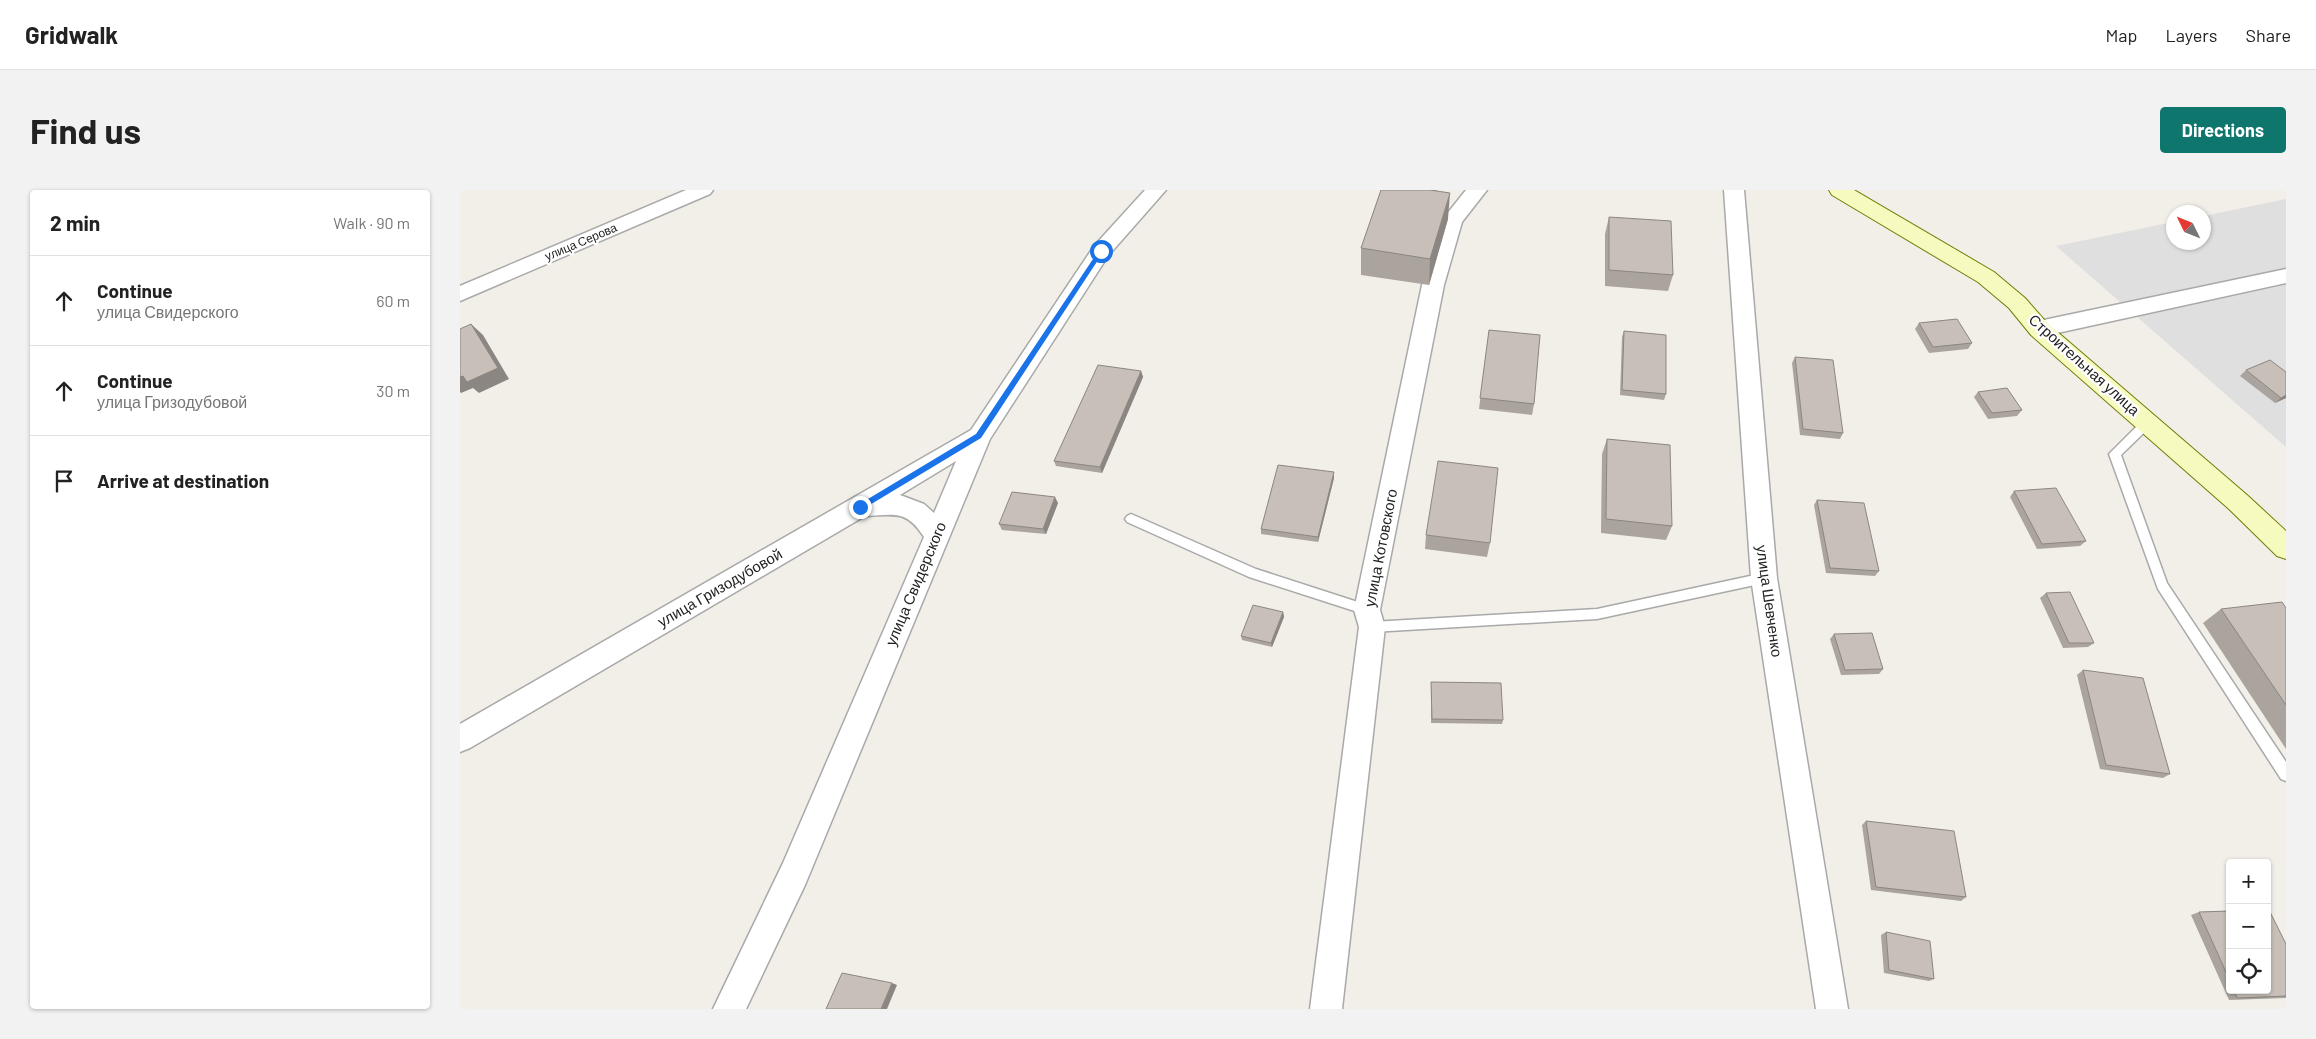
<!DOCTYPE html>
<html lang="en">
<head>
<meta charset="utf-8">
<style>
  body { margin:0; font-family:Barlow,sans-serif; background:#f2f2f2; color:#222 }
  .controls { position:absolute; right:15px; bottom:15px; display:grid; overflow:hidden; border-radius:5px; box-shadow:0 1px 4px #0004 }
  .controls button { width:45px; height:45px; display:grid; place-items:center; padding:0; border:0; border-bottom:1px solid #e0e0e0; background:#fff; color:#222; font:25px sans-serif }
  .compass { position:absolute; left:1706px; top:15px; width:45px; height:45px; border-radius:50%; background:#fff; box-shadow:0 1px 4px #0004; rotate:313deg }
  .stop { position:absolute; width:15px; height:15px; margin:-11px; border:4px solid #1a73e8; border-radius:50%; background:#fff }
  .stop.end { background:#1a73e8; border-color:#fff; box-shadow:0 1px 5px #0008 }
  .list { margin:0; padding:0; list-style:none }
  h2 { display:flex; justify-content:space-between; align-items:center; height:65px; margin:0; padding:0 20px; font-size:21px }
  h2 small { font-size:16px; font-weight:400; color:#767676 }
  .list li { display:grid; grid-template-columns:32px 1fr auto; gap:15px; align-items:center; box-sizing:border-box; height:90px; padding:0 20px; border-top:1px solid #e0e0e0 }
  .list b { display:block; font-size:19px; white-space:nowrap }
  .list p { margin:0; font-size:16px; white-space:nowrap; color:#767676 }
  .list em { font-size:16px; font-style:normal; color:#767676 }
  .icon { flex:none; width:28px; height:28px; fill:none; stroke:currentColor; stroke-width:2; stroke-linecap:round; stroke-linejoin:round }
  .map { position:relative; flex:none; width:1826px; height:819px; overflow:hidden; border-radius:5px }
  header { display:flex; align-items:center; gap:30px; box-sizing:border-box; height:70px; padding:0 25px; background:#fff; border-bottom:1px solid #e0e0e0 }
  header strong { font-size:24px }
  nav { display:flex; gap:28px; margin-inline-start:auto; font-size:18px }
  .intro { display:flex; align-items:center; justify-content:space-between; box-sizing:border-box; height:120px; padding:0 30px }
  h1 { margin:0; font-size:35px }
  .button { padding:12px 22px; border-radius:5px; background:#0f766e; color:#fff; font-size:18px; font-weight:700 }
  main { display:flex; gap:30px; padding:0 30px }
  aside { flex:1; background:#fff; border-radius:5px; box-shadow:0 1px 4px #0004 }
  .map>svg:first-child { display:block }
</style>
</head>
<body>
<header>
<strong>Gridwalk</strong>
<nav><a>Map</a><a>Layers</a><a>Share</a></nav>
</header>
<div class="intro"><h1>Find us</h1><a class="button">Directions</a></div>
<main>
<aside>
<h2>2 min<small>Walk · 90 m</small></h2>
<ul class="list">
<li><svg class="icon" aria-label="ahead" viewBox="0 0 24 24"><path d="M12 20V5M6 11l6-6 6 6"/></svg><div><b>Continue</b><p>улица Свидерского</p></div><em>60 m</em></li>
<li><svg class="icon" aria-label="ahead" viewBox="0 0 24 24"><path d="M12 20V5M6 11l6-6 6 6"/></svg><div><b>Continue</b><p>улица Гризодубовой</p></div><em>30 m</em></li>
<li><svg class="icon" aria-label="arrive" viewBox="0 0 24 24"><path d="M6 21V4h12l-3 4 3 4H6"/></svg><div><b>Arrive at destination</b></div></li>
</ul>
</aside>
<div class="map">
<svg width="1826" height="819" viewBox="0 0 1826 819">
  <rect width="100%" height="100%" fill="#f2efe9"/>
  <path fill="#e0dfdf" d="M1826 9V257L1596 56 1713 32 1714 52H1744V26Z"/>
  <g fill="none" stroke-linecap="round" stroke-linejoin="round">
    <g stroke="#a9a9a9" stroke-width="3">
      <g id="lane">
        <path d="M1687 229 1691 230 1693 233 1691 236 1661 265 1707 393 1826 572V591L1821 589 1698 399 1649 264 1683 230Z"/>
        <path d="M671 324 796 379 907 415 911 416 913 420 911 424 907 425 789 387 667 332 665 329 667 326Z"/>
        <path d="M1304 383 1308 384 1310 388 1308 392 1304 393 1137 429 912 442 908 441 906 437 908 433 912 432 1137 419Z"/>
      </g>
    </g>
    <g stroke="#a9a9a9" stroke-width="3">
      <g id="street">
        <path d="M226 0H253L250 4 0 111V96Z"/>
        <path d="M685 0H706L648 66 530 249 345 695 286 819H253L323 673 464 347C446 319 434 325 405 326L10 558 0 562V534L511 240 634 56ZM496 271 474 323 464 314 440 305Z"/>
        <path d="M1006 0H1027L1002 32 984 95 920 420 925 437 882 819H850L899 437 894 420 962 95 982 30Z"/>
        <path d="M1264 0H1284L1317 388 1388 819H1356L1291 388Z"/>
        <path d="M1826 79V93L1579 147 1571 144 1568 139 1571 134 1579 131Z"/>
      </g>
    </g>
    <g stroke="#707d05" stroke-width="2">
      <path id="secondary" d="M1369 0H1394L1534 82 1565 108 1587 133 1787 305 1826 341V369L1817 366 1769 319 1571 145 1549 118 1518 92 1372 5Z"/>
    </g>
    <use href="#lane" fill="#fff" fill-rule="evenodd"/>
    <use href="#street" fill="#fff" fill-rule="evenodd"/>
    <use href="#secondary" fill="#f7fabf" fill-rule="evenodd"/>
  </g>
  <g fill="#aba49e">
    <path d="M921 0H977L976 1 988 29 969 95 901 85V58Z"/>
    <path d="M1149 27 1213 85 1208 101 1145 96V44Z"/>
    <path d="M1459 133 1512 153 1508 159 1469 163 1455 139Z"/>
    <path d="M1029 140 1074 214 1072 225 1019 219Z"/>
    <path d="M1164 141 1206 204 1204 210 1160 205 1162 147Z"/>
    <path d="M1335 167 1383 243 1380 249 1340 245 1332 173Z"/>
    <path d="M1786 180 1826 208 1815 213 1780 186Z"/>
    <path d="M681 181 683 187 642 283 596 276 594 271Z"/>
    <path d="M1518 202 1562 220 1557 226 1528 229 1514 207Z"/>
    <path d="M1147 249 1212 336 1206 350 1141 343 1142 264Z"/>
    <path d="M874 288 858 352 801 344V339Z"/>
    <path d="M1554 301 1626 351 1620 356 1577 359 1550 307Z"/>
    <path d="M1357 310 1419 381 1415 386 1366 383 1354 315Z"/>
    <path d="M598 313 586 344 542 340 539 334Z"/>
    <path d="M966 345 1030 353 1027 367 965 359Z"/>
    <path d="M1586 403 1634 453 1628 457 1603 458 1580 408Z"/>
    <path d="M1826 418V559L1743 433 1761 419Z"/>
    <path d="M823 422 824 427 812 457 782 450 781 446Z"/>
    <path d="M1374 444 1423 479 1419 484 1381 485 1370 449Z"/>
    <path d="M1623 480 1710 584 1703 588 1640 579 1617 485Z"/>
    <path d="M971 492 1043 530 1042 534 971 533Z"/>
    <path d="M1406 631 1506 707 1501 711 1411 700 1402 635Z"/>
    <path d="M1770 721V800H1807L1826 754V808L1769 810 1731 725 1739 722Z"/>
    <path d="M1426 742 1474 789 1469 791 1424 783 1421 745Z"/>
  </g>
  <g fill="#8b8681">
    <path d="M990 3 988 29 969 95 970 69Z"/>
    <path d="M11 134 23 145 49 189 19 203 13 198 1 203 0 202V187Z"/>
    <path d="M681 181 683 187 642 283 640 277Z"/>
    <path d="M1826 205V208L1815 213 1821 208Z"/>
    <path d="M874 282V288L858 352V347Z"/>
    <path d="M595 307 598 313 586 344 583 339Z"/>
    <path d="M823 422 824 427 812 457 811 453Z"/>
    <path d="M432 793 437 795 427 819H421Z"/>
  </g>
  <g fill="#c7bfb8" stroke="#8b8681">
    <path d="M921 0H970L990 3 970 69 901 58Z"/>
    <path d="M1149 27 1211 31 1213 85 1149 80Z"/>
    <path d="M1497 129 1512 153 1473 157 1459 133Z"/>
    <path d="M11 134 38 178 7 192 3 186 0 187V139Z"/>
    <path d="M1029 140 1080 145 1074 214 1020 208Z"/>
    <path d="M1164 141 1206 145V204L1162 200Z"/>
    <path d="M1335 167 1373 170 1383 243 1343 239Z"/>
    <path d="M1810 170 1826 182V205L1821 208 1786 180Z"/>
    <path d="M638 175 681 181 640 277 594 271Z"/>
    <path d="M1547 198 1562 220 1532 223 1518 202Z"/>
    <path d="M1147 249 1210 255 1212 336 1146 329Z"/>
    <path d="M978 271 1038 278 1030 353 966 345Z"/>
    <path d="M818 275 874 282 858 347 801 339Z"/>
    <path d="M1596 298 1626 351 1582 354 1554 301Z"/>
    <path d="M552 302 595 307 583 339 539 334Z"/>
    <path d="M1357 310 1404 313 1419 381 1370 378Z"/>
    <path d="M1610 402 1634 453H1609L1586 403Z"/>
    <path d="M1822 412 1826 418V515L1761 419Z"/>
    <path d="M793 415 823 422 811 453 781 446Z"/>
    <path d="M1412 443 1423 479 1385 480 1374 444Z"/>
    <path d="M1623 480 1683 488 1710 584 1646 575Z"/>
    <path d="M971 492 1041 493 1043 530 972 529Z"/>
    <path d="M1406 631 1494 641 1506 707 1416 697Z"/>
    <path d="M1807 720H1809L1826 754V806L1777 808 1774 800H1807Z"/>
    <path d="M1770 721V791L1739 722Z"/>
    <path d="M1426 742 1470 751 1474 789 1429 780Z"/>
    <path d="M382 783 432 793 421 819H366Z"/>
  </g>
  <path fill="#1a73e8" d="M639 60 644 61 521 248 403 319H398V315L516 244Z"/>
  <g text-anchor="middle" stroke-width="4.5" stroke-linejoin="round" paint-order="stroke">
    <g font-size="12" fill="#222" stroke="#fff">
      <text transform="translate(121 52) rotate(-23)" y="4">улица Серова</text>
    </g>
    <g font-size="15" fill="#222" stroke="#fff">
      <text transform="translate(1624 175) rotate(42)" y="5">Строительная улица</text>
      <text transform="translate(921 358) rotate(-79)" y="5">улица Котовского</text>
      <text transform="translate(456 394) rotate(-67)" y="5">улица Свидерского</text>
      <text transform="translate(260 398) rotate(-30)" y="5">улица Гризодубовой</text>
      <text transform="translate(1309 411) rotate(82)" y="5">улица Шевченко</text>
    </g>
  </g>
</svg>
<div class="controls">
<button>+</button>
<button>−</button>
<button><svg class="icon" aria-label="locate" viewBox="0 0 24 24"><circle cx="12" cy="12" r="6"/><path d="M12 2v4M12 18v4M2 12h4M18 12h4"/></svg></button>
</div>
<svg class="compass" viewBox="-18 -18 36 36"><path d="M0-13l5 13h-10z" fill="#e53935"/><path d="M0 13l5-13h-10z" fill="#767676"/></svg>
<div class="stop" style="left:641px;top:61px"></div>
<div class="stop end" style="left:400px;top:317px"></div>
</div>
</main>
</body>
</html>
